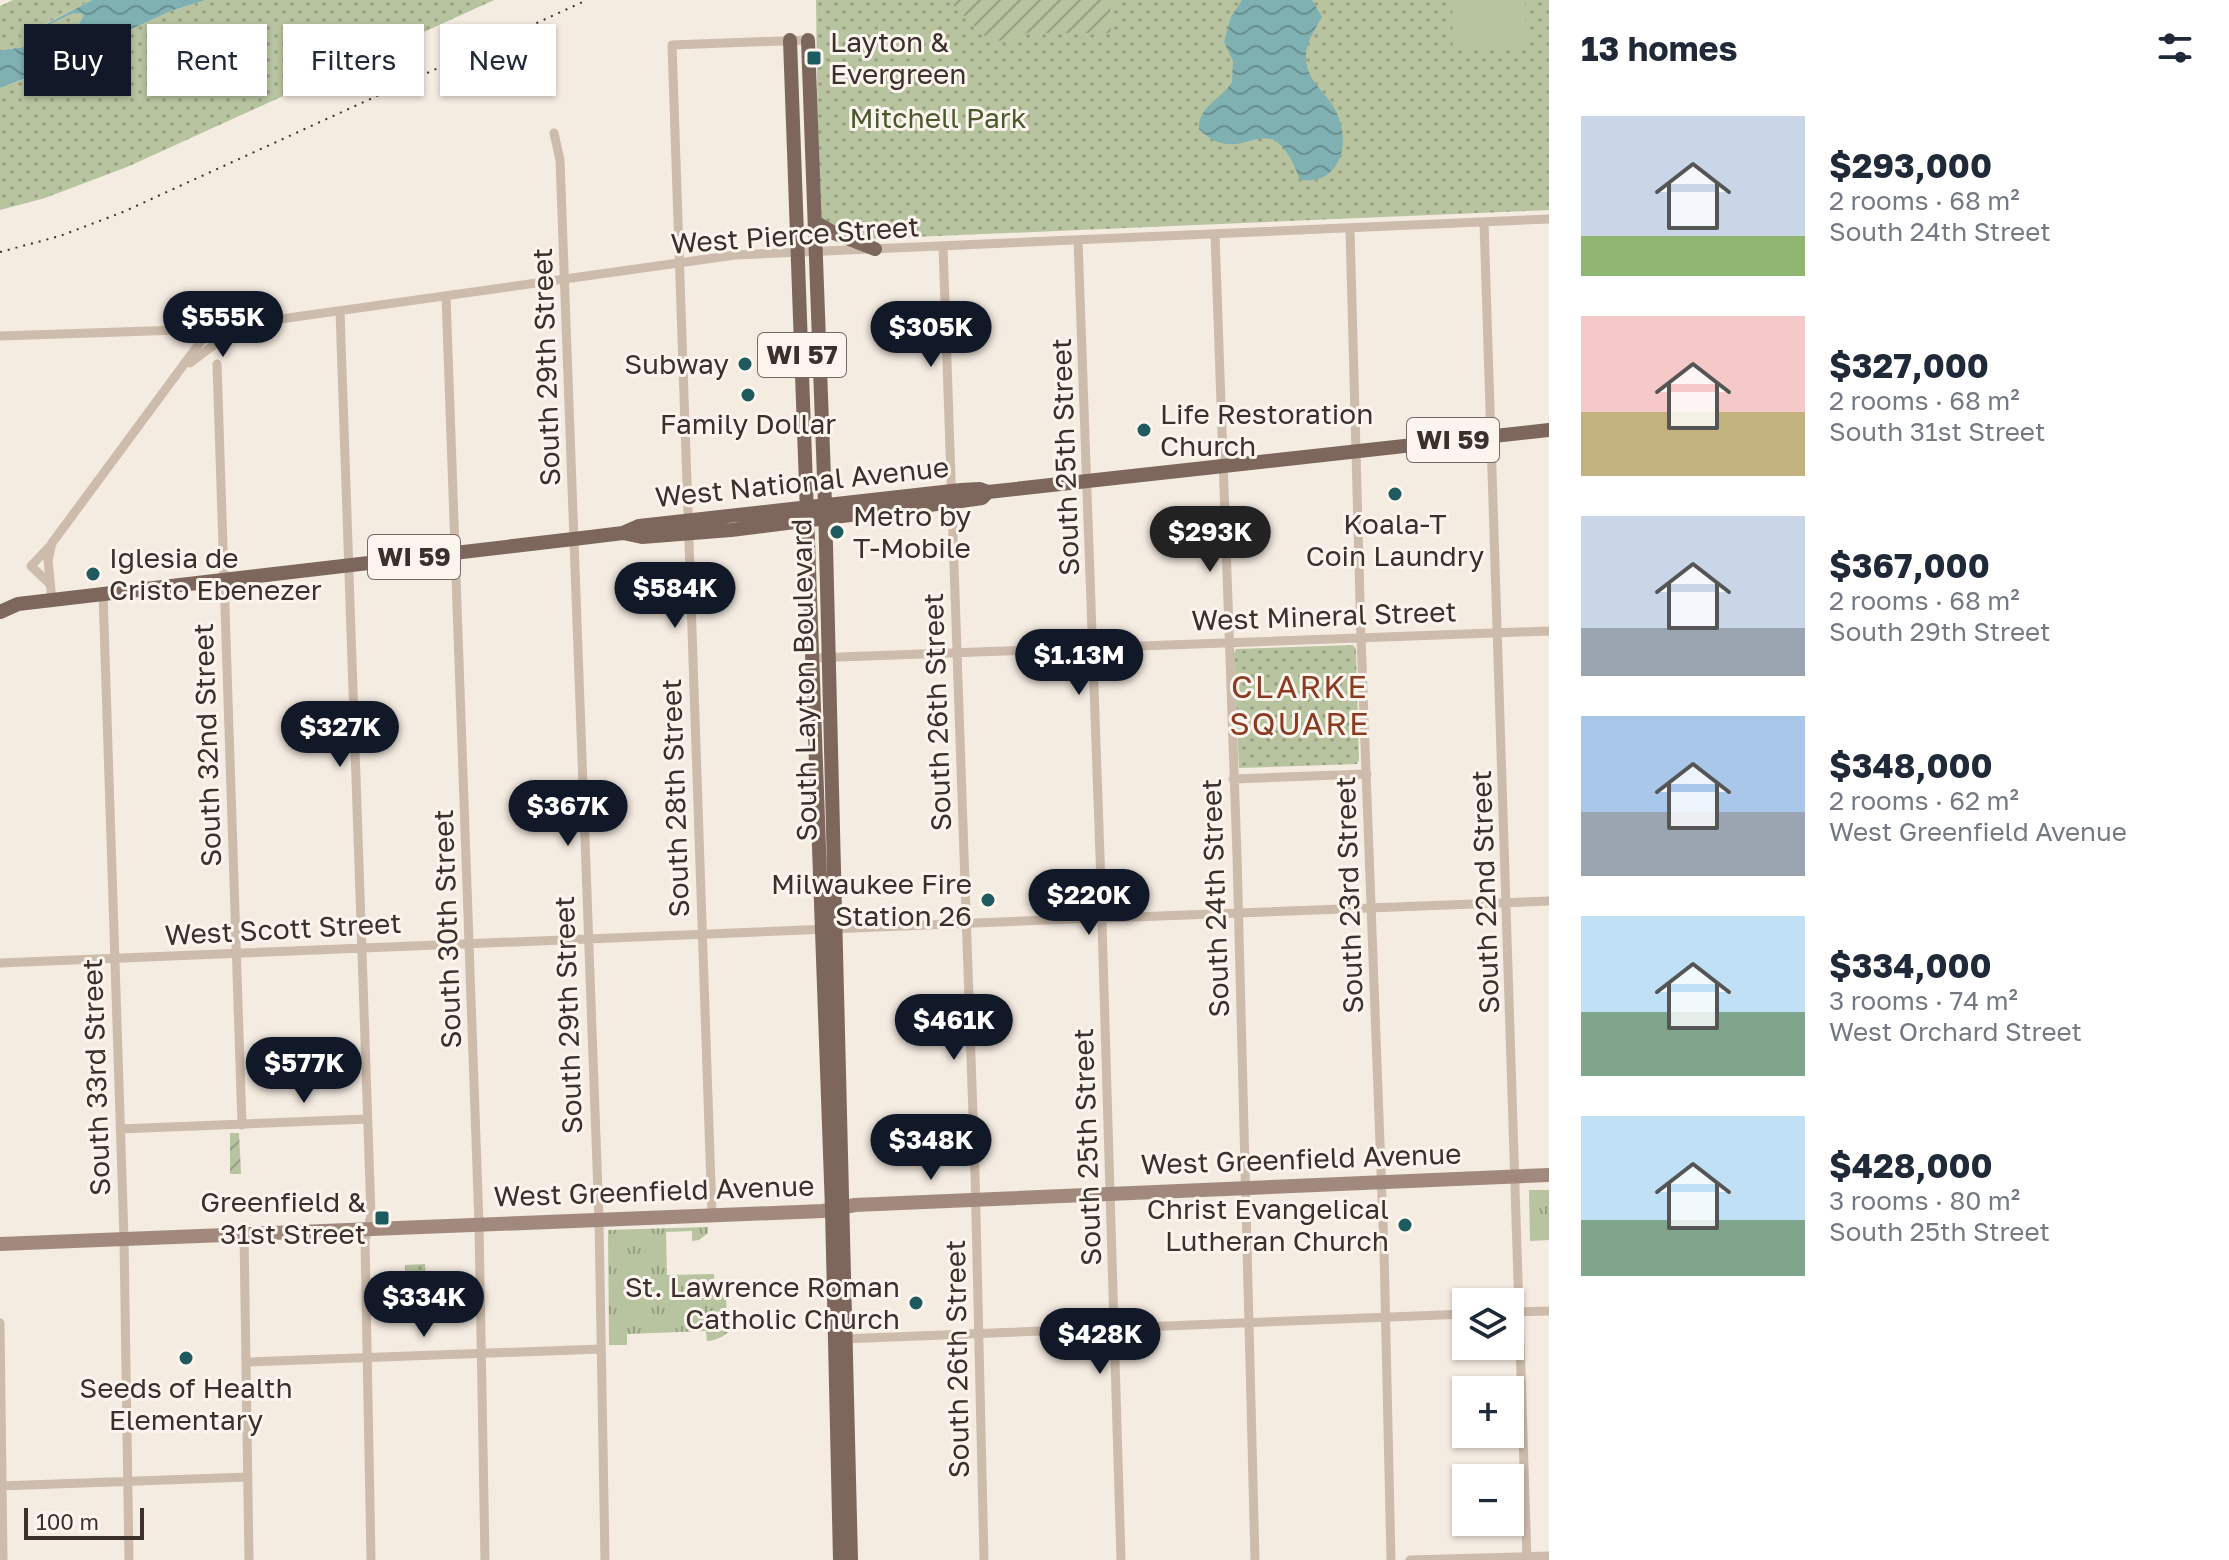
<!DOCTYPE html>
<meta charset="utf-8">
<style>
:root{--surface:#fff;--page:#f6f6f7;--text:#1f2937;--muted:#747a83;--accent:#111827}
body{margin:0;font-family:"Golos Text",sans-serif;background:var(--page);color:var(--text);height:100vh;display:flex;flex-direction:column;font-size:30px;white-space:nowrap}
*{box-sizing:border-box;margin:0}
p{font-size:26px;color:var(--muted)}
.icon{flex:none;width:44px;height:44px;fill:none;stroke:currentColor;stroke-width:2;stroke-linecap:round;stroke-linejoin:round}
.map{position:relative;flex:1;overflow:hidden}
.details{display:flex;flex-direction:column;background:var(--surface);width:680px}
.details>*{flex:none}
.hud{position:absolute;left:24px;top:24px;width:760px;height:72px;display:flex;gap:16px}
.fabs{position:absolute;left:1452px;top:1288px;display:grid;gap:16px}
.fabs a{display:grid;place-items:center;width:72px;height:72px;border-radius:0px;background:var(--surface);box-shadow:0 2px 6px #0004;font-size:40px}
.scale{position:absolute;left:24px;bottom:20px;width:120px;box-sizing:border-box;padding-left:8px;border:4px solid #3b302b;border-top:0;font-size:22px;line-height:28px;white-space:nowrap;color:#3b302b;-webkit-text-stroke:6px #fbf5ee;paint-order:stroke}
.price{position:absolute;translate:-50% -68px;padding:0 18px;border-radius:28px;background:var(--accent);color:#fff;font-size:26px;line-height:52px;filter:drop-shadow(0 2px 4px #0008)}
.price::after{content:'';position:absolute;left:50%;top:48px;width:24px;height:18px;margin-left:-12px;background:inherit;clip-path:polygon(0 0,100% 0,50% 100%)}
.price.selected{background:#222;color:#fff}
ul{padding:0;list-style:none}
li{display:flex;align-items:center;gap:24px;height:200px;padding:0 32px}
li span{display:grid;place-items:center;flex:none;width:224px;height:160px;border-radius:0px;color:#555}
li>.icon{margin-inline-start:auto}
span .icon{width:96px;height:96px;fill:#fffc;stroke-width:1}
li b{font-size:34px}
h2{display:flex;justify-content:space-between;align-items:center;height:96px;padding:0 32px;font-size:34px}
.chip{padding:0 28px;border-radius:0px;background:var(--surface);box-shadow:0 2px 6px #0004;font-size:28px;line-height:72px}
.chip.selected{background:var(--accent);color:#fff}
main{display:flex;flex:1;min-height:0}
.map>svg:first-child{display:block}
</style>
<main>
<div class="map">
<svg width="1549" height="1560" viewBox="0 0 1549 1560">
<defs>
<pattern id="grass-tufts" width="24" height="20" patternUnits="userSpaceOnUse" patternTransform="scale(2)"><rect width="24" height="20" fill="#b8c4a0"/><path d="M3 7l-1-3M5 7V3M7 7l1-3M15 17l-1-3M17 17v-4M19 17l1-3" fill="none" stroke="#97a083"/></pattern>
<pattern id="park-dots" width="8" height="8" patternUnits="userSpaceOnUse" patternTransform="scale(2)"><rect width="8" height="8" fill="#b8c4a0"/><path d="M2 2h.1M6 6h.1" fill="none" stroke="#97a083" stroke-width="1.8" stroke-linecap="round"/></pattern>
<pattern id="garden-furrows" width="10" height="10" patternUnits="userSpaceOnUse" patternTransform="scale(2)"><rect width="10" height="10" fill="#b8c4a0"/><path d="M-1 1l2-2M0 10L10 0M9 11l2-2" fill="none" stroke="#97a083"/></pattern>
<pattern id="water-waves" width="16" height="10" patternUnits="userSpaceOnUse" patternTransform="scale(2)"><rect width="16" height="10" fill="#7fb0b2"/><path d="M0 5q4-4 8 0t8 0" fill="none" stroke="#699091"/></pattern>
</defs>
<rect width="100%" height="100%" fill="#f4ebe1"/>
<!-- grass -->
<path fill="url(#grass-tufts)" d="M1529 1190H1549V1240L1530 1241Z
M708 1227V1233L699 1240 692 1241V1231L666 1232 667 1275 714 1274 715 1295H726L727 1322 734 1324C729 1335 718 1340 707 1341L706 1331 627 1334V1345H609L608 1230Z"/>
<!-- park -->
<path fill="url(#park-dots)" d="M13 0H92L17 38 74 13 84 14 85 17C64 41 30 47 0 50V6Z
M206 0H494L127 167 45 198 0 210V88L52 69 79 47 86 50 171 11Z
M816 0H1549V210L867 239 823 225 819 218Z
M1353 645 1356 649 1359 760 1357 764 1239 768 1234 654 1236 649Z
M425 1264 426 1276 451 1275V1285L406 1286 405 1265Z"/>
<!-- garden -->
<path fill="url(#garden-furrows)" d="M948 0H1110L1111 33H1026L1017 40 990 41Z
M230 1133H239L241 1174H230Z"/>
<!-- pitch -->
<path fill="#b8c4a0" d="M1452 0H1525L1526 47 1453 48Z"/>
<!-- water -->
<path fill="url(#water-waves)" d="M92 0H206L171 11 86 50 79 47 53 68 0 88V50C23 48 77 40 84 14L74 13 17 39Z
M1242 0H1312L1322 17C1316 27 1305 45 1306 57 1306 84 1330 93 1338 116 1351 148 1338 185 1300 180 1268 94 1245 175 1199 129 1198 106 1222 99 1232 82L1233 61 1224 42 1231 17Z"/>
<g fill="none" stroke-linecap="round" stroke-linejoin="round">
<!-- street -->
<path stroke="#cdbbac" stroke-width="9" d="M554 133 560 160 599 1220 605 1560
M1484 222 1527 1560
M1350 229 1361 638 1384 1250 1391 1560
M1215 234 1237 856 1255 1560
M1078 240 1102 912
M943 246 975 1173 984 1560
M446 296 479 1224 485 1560
M340 311 371 1215 365 1240 371 1560
M0 336 210 329 735 255 1549 219
M190 363 214 345 245 328
M217 364 242 1125
M50 584 31 566 50 546
M103 593 124 1239 129 1560
M52 600 48 560 52 543 210 329
M812 658 1549 631
M1233 779 1367 774
M1107 918 1549 901
M1102 924 1121 1560
M0 963 1096 918
M120 1129 367 1119
M712 1215 672 45 808 40
M244 1233 249 1560
M1510 1312 1549 1311
M0 1323 3 1560
M842 1339 1466 1314
M247 1362 601 1349
M0 1486 248 1477
M1410 1560 1549 1556"/>
<!-- secondary -->
<path stroke="#a18a7d" stroke-width="14" d="M0 1244 823 1211 855 1205 1549 1175"/>
<!-- primary -->
<path stroke="#7d675c" stroke-width="14" d="M790 40 832 1209 840 1560
M808 40 825 505 851 1560
M815 222 834 233 875 249
M623 533 642 537 731 530 961 501 982 498 988 492
M0 612 18 604 582 538 623 533 639 526 961 490 980 489 988 492 1549 430"/>
<!-- rail -->
<path stroke="#3b302b" stroke-width="2" stroke-dasharray="2 6" stroke-linecap="butt" d="M0 252 60 236 123 212 587 0"/>
</g>
<!-- markers -->
<g fill="#1f5a5e" stroke="#fbf5ee" stroke-width="3">
<rect x="806" y="50" width="16" height="16" rx="4"/>
<circle cx="745" cy="364" r="8"/>
<circle cx="748" cy="395" r="8"/>
<circle cx="1144" cy="430" r="8"/>
<circle cx="1395" cy="494" r="8"/>
<circle cx="837" cy="532" r="8"/>
<circle cx="93" cy="574" r="8"/>
<circle cx="988" cy="900" r="8"/>
<rect x="374" y="1210" width="16" height="16" rx="4"/>
<circle cx="1405" cy="1225" r="8"/>
<circle cx="916" cy="1303" r="8"/>
<circle cx="186" cy="1358" r="8"/>
</g>
<g text-anchor="middle" stroke-width="6" stroke-linejoin="round" paint-order="stroke">
<!-- shield labels -->
<g fill="#fbf5ee" stroke="#756b66" stroke-width="2">
<rect x="758" y="333" width="88" height="44" rx="6"/>
<rect x="1407" y="418" width="92" height="44" rx="6"/>
<rect x="368" y="535" width="92" height="44" rx="6"/>
</g>
<g font-size="26" font-weight="bold" fill="#3b302b">
<text x="802" y="364">WI 57</text>
<text x="1453" y="449">WI 59</text>
<text x="414" y="566">WI 59</text>
</g>
<!-- poi labels -->
<g font-size="28" fill="#3b302b" stroke="#fbf5ee" text-anchor="end">
<text x="830" y="52" text-anchor="start">Layton &amp;<tspan x="830" dy="32">Evergreen</tspan></text>
<text x="729" y="374">Subway</text>
<text x="1160" y="424" text-anchor="start">Life Restoration<tspan x="1160" dy="32">Church</tspan></text>
<text x="748" y="434" text-anchor="middle">Family Dollar</text>
<text x="853" y="526" text-anchor="start">Metro by<tspan x="853" dy="32">T-Mobile</tspan></text>
<text x="1395" y="534" text-anchor="middle">Koala-T<tspan x="1395" dy="32">Coin Laundry</tspan></text>
<text x="109" y="568" text-anchor="start">Iglesia de<tspan x="109" dy="32">Cristo Ebenezer</tspan></text>
<text x="972" y="894">Milwaukee Fire<tspan x="972" dy="32">Station 26</tspan></text>
<text x="366" y="1212">Greenfield &amp;<tspan x="366" dy="32">31st Street</tspan></text>
<text x="1389" y="1219">Christ Evangelical<tspan x="1389" dy="32">Lutheran Church</tspan></text>
<text x="900" y="1297">St. Lawrence Roman<tspan x="900" dy="32">Catholic Church</tspan></text>
<text x="186" y="1398" text-anchor="middle">Seeds of Health<tspan x="186" dy="32">Elementary</tspan></text>
</g>
<!-- park labels -->
<g font-size="28" fill="#4a5a2e" stroke="#fbf5ee">
<text x="938" y="128">Mitchell Park</text>
</g>
<!-- street labels -->
<g font-size="28" fill="#3b302b" stroke="#fbf5ee">
<text transform="translate(795 235) rotate(-4)" y="10">West Pierce Street</text>
<text transform="translate(546 367) rotate(-92)" y="10">South 29th Street</text>
<text transform="translate(1065 457) rotate(-92)" y="10">South 25th Street</text>
<text transform="translate(802 482) rotate(-6)" y="10">West National Avenue</text>
<text transform="translate(1324 616) rotate(-2)" y="10">West Mineral Street</text>
<text transform="translate(804 680) rotate(-91)" y="10">South Layton Boulevard</text>
<text transform="translate(937 712) rotate(-92)" y="10">South 26th Street</text>
<text transform="translate(207 745) rotate(-92)" y="10">South 32nd Street</text>
<text transform="translate(675 798) rotate(-92)" y="10">South 28th Street</text>
<text transform="translate(1485 892) rotate(-92)" y="10">South 22nd Street</text>
<text transform="translate(1349 895) rotate(-92)" y="10">South 23rd Street</text>
<text transform="translate(1215 898) rotate(-92)" y="10">South 24th Street</text>
<text transform="translate(283 929) rotate(-3)" y="10">West Scott Street</text>
<text transform="translate(447 929) rotate(-92)" y="10">South 30th Street</text>
<text transform="translate(568 1015) rotate(-92)" y="10">South 29th Street</text>
<text transform="translate(96 1077) rotate(-92)" y="10">South 33rd Street</text>
<text transform="translate(1087 1147) rotate(-92)" y="10">South 25th Street</text>
<text transform="translate(1301 1159) rotate(-2)" y="10">West Greenfield Avenue</text>
<text transform="translate(654 1191) rotate(-2)" y="10">West Greenfield Avenue</text>
<text transform="translate(957 1359) rotate(-91)" y="10">South 26th Street</text>
</g>
<!-- quarter labels -->
<g font-size="32" letter-spacing="2" fill="#8c3b22" stroke="#fbf5ee">
<text x="1300" y="698">CLARKE<tspan x="1300" dy="37">SQUARE</tspan></text>
</g>
</g>
</svg>
<div class="fabs">
<a><svg class="icon" aria-label="layers" viewBox="0 0 24 24"><path d="M12 4l9 5-9 5-9-5zM3 14l9 5 9-5"/></svg></a>
<a>+</a>
<a>−</a>
</div>
<div class="scale">100 m</div>
<b class="price" style="left:223px;top:359px">$555K</b>
<b class="price" style="left:931px;top:369px">$305K</b>
<b class="price selected" style="left:1210px;top:574px">$293K</b>
<b class="price" style="left:675px;top:630px">$584K</b>
<b class="price" style="left:1079px;top:697px">$1.13M</b>
<b class="price" style="left:340px;top:769px">$327K</b>
<b class="price" style="left:568px;top:848px">$367K</b>
<b class="price" style="left:1089px;top:937px">$220K</b>
<b class="price" style="left:954px;top:1062px">$461K</b>
<b class="price" style="left:304px;top:1105px">$577K</b>
<b class="price" style="left:931px;top:1182px">$348K</b>
<b class="price" style="left:424px;top:1339px">$334K</b>
<b class="price" style="left:1100px;top:1376px">$428K</b>
<div class="hud">
<a class="chip selected">Buy</a>
<a class="chip">Rent</a>
<a class="chip">Filters</a>
<a class="chip">New</a>
</div>
</div>
<section class="details">
<h2>13 homes<svg class="icon" aria-label="filters" viewBox="0 0 24 24"><path d="M4 7h16M4 17h16"/><circle cx="9" cy="7" r="2"/><circle cx="15" cy="17" r="2"/></svg></h2>
<ul>
<li><span style="background:linear-gradient(#c9d6e8 75%,#8fb573 0)"><svg class="icon" aria-label="home" viewBox="0 0 24 24"><path d="M3 11l9-7 9 7M6 9v11h12V9"/></svg></span><div><b>$293,000</b><p>2 rooms · 68 m²</p><p>South 24th Street</p></div></li>
<li><span style="background:linear-gradient(#f6c9c9 60%,#c2b280 0)"><svg class="icon" aria-label="home" viewBox="0 0 24 24"><path d="M3 11l9-7 9 7M6 9v11h12V9"/></svg></span><div><b>$327,000</b><p>2 rooms · 68 m²</p><p>South 31st Street</p></div></li>
<li><span style="background:linear-gradient(#c9d6e8 70%,#9aa5b1 0)"><svg class="icon" aria-label="home" viewBox="0 0 24 24"><path d="M3 11l9-7 9 7M6 9v11h12V9"/></svg></span><div><b>$367,000</b><p>2 rooms · 68 m²</p><p>South 29th Street</p></div></li>
<li><span style="background:linear-gradient(#a9c7e8 60%,#9aa5b1 0)"><svg class="icon" aria-label="home" viewBox="0 0 24 24"><path d="M3 11l9-7 9 7M6 9v11h12V9"/></svg></span><div><b>$348,000</b><p>2 rooms · 62 m²</p><p>West Greenfield Avenue</p></div></li>
<li><span style="background:linear-gradient(#bfe0f5 60%,#7fa58c 0)"><svg class="icon" aria-label="home" viewBox="0 0 24 24"><path d="M3 11l9-7 9 7M6 9v11h12V9"/></svg></span><div><b>$334,000</b><p>3 rooms · 74 m²</p><p>West Orchard Street</p></div></li>
<li><span style="background:linear-gradient(#bfe0f5 65%,#7fa58c 0)"><svg class="icon" aria-label="home" viewBox="0 0 24 24"><path d="M3 11l9-7 9 7M6 9v11h12V9"/></svg></span><div><b>$428,000</b><p>3 rooms · 80 m²</p><p>South 25th Street</p></div></li>
</ul>
</section>
</main>
